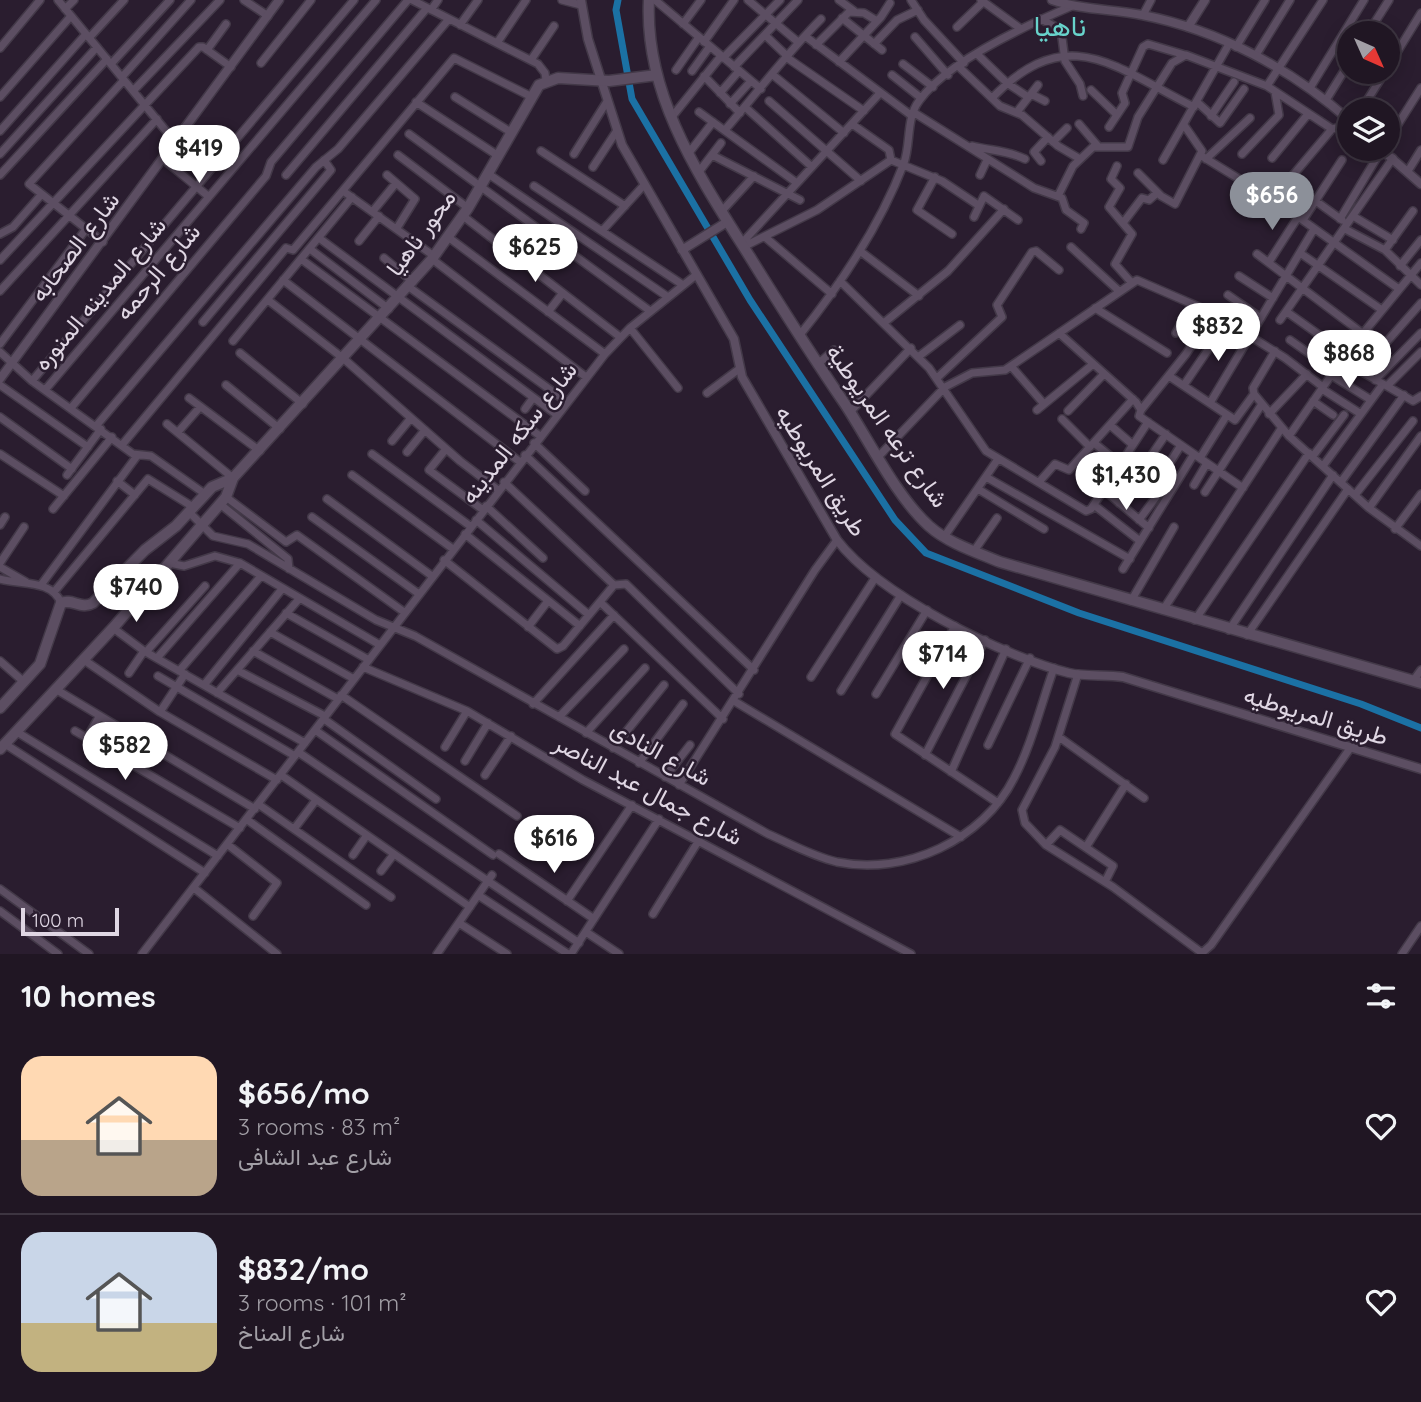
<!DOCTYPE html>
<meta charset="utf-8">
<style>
:root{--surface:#201623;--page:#2d2330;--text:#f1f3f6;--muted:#a29fa6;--line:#3d3541;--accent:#8c9099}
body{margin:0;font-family:Quicksand,Vazirmatn,sans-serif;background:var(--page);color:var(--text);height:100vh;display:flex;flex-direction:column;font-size:26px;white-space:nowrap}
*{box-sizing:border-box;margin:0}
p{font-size:23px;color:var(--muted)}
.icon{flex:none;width:38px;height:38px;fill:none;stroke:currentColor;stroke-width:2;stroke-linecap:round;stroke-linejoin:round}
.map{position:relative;height:954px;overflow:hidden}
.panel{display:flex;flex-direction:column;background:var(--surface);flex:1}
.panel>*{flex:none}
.needle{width:46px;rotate:135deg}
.tools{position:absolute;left:1337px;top:21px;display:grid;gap:14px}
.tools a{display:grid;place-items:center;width:63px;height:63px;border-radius:50%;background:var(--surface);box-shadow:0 4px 18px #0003,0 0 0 2px var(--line);font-size:35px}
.scale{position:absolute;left:21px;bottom:18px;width:98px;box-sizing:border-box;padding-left:7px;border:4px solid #e0d7e4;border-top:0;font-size:19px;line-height:24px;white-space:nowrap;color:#e0d7e4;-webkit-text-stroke:5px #2a1d2f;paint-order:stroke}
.price{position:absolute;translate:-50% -60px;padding:0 16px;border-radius:24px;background:#fff;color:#222;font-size:23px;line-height:46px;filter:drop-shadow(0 2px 4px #0008)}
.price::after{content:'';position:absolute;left:50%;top:42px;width:21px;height:16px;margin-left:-10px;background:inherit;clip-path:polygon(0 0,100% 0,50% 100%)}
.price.active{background:var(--accent);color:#fff}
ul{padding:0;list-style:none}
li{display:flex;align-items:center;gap:21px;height:175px;padding:0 21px}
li+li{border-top:2px solid var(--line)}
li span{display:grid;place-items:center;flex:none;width:196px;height:140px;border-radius:21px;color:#555}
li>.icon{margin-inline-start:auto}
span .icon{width:84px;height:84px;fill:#fffc;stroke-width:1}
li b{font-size:30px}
h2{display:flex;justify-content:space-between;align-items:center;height:84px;padding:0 21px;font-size:30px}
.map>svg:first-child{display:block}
</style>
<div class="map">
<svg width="1421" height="954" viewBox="0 0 1421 954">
<rect width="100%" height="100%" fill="#2a1d2f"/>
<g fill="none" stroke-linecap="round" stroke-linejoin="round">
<!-- canal -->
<path stroke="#1b71a4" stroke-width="7" d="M618 0 616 10 632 99 750 300 895 520 926 553 1079 613 1361 704 1421 728"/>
<defs>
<path id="minor" d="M58 0 176 143
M244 0 268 16
M412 0 538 64 545 73 546 80
M562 0 581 5
M655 0 761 89
M748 0 798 42
M839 0 854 11
M911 0 924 20 964 63
M981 0 1021 29
M65 9 74 0
M431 10 438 0
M1143 15 1151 0
M842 18 882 50
M1041 19 1061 30 1065 61 1080 84 1083 96
M683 24 701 0
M460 25 478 0
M957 27 983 2
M1368 33 1389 0
M765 35 786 55
M805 36 912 116
M915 37 948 75
M89 38 124 0
M704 42 734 0
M497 43 526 0
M874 44 897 20 918 10
M816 45 849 12 864 13 877 21
M1236 47 1265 0
M0 48 40 0
M207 50 226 24
M977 54 1007 83 1028 97
M1256 55 1290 0
M786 57 864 111
M723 58 780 0
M531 60 554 26
M839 62 881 17 890 3
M261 63 311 0
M111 64 170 0
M903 64 933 87
M734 67 798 0
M959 67 1000 106 1022 115 1058 146 1080 159
M1388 67 1421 13
M676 70 699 37
M692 71 710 46
M773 75 844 133
M892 75 921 98
M704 76 740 113
M122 77 191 0
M1267 86 1323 0
M1310 88 1364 0
M1091 90 1117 115
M133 91 220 0
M720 93 739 71
M1031 94 1045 101
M0 97 71 16
M455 97 509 131
M992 98C1068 20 1114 67 1194 107
M1326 100 1349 63
M769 101 861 181
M416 102 497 155
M1197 102 1220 123 1244 89
M730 104 751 81
M745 107 812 167
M1361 110 1385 72
M699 112 797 183
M913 112 1034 188 1062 198 1066 210 1084 223 1081 229
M1017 112 1038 85
M1211 116 1234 82
M671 118 721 56
M852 124 889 150 891 160
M1079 124 1097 145
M1109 127 1125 103 1122 93 1143 47 1148 44 1185 55
M725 130C757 93 786 54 821 19
M0 131 86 34
M409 134 650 311
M1388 140 1421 88
M1053 142 1067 128
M972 146C992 151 1006 150 1025 159
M541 151 625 206
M0 154 97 47
M574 154 606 103
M688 154 713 122
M1242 154 1279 115 1275 92
M398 155 468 208
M712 155 800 200
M1200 155 1280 204 1399 289
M1272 158 1308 114
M1206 159 1250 118
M164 160 208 196
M1163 160 1229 44
M1041 161 1034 152 1048 137
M1117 166 1111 179 1120 188 1109 207 1132 234 1115 264 1131 282
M593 167 616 132
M1408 171 1421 150
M487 173 668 297
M698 173 721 143
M1138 173 1161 196 1175 204 1202 151 1184 125
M0 175 107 59
M286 175 427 8
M387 175 415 199 397 228
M980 175 987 160
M935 177 917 210 952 234
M1284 178 1342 220
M1288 181 1332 129
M534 186 683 285
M343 191 434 256
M1058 196 1073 166 1093 147H1128L1138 117 1172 63 1186 55 1267 86 1332 129 1349 125
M373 211 396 183
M721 212 754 176
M463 216 620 337
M1353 216 1393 240
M974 217 984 196 1018 220
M1340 219 1382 149
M1303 220 1342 160
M1123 223 1142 198 1149 200 1157 193
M1345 229 1385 250 1421 285
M602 231 644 185
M0 234 13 227 41 195
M448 237 605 354
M765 237 832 294
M319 238 557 415
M359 241 379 216
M103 242 29 184 124 80
M741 244 880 93
M743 247 817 210 891 160 942 181 978 205
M1071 247 1119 291
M286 248 293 250 454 58 530 96
M310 249 389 309
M1385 250 1413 211
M860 251 919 296
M1300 253 1382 310
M1257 254 1362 333
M384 258 413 282
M301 259 540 436
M432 259 586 377
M0 260 199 47H203L231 67
M1269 262 1298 217
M1400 266 1421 240
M1239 276 1273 298
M283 280 520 462
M840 281 929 368 986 451 1086 511 1091 509 1148 422
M409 287 567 402
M0 291 157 119
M1228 295 1261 318
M268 300 344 359 460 461 498 490
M1095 308 1167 353
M548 312 562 294
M1287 312 1346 354
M1280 320 1393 158
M203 322 331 170 324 160
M885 322 948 271 1004 209
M630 328 678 388
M1059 333 1136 402 1141 410 1139 416 1243 488
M1176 333 1192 304
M799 336C841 284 880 226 904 163 911 143 906 118 919 101 947 61 1027 25 1072 6
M1290 340 1334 371
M233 341 352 197
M0 344 86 229
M0 352 32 381 133 454 151 456 205 494
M240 353 303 404
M918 357 960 325
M1341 360 1413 401 1421 396
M818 364 834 350
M1011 366 1044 404
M1361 371 1421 303
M1331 375 1371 400
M1169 376 1235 420 1254 394 1253 388 1275 351
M937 378 1002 317 997 305 1032 252 1036 251 1059 270
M1375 380 1421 333
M32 381 354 0
M0 385 88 447
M226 385 280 429
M1184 385 1227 322
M1387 386 1421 352
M1322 389 1361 414
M45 390 376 0
M707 393 739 369
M1254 394 1289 436 1369 508 1421 546
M189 398 260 451
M1313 401 1333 415
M1210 403 1314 229
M71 408 266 176 271 162 408 0
M525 409 533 398
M1037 410 1092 365
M1141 410 1186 354 1213 313
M1068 411 1103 375
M850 412 911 348
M1269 414 1307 374
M0 417 72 469
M1062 419 1090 447
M167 424 233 478
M1110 425 1133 445
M96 426 316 167 338 149 449 19
M178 432 200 407
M1289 436 1346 354 1421 263
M392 441 411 418
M534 443 585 491
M1094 443 1120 464
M122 445 286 248
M446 449 429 470 483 510
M407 452 425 430
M0 454 64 496
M372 454 470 526
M525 455 754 670
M879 456 945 387 972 373 1005 370 1137 280 1213 313 1285 358 1323 387
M1313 456 1344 415
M1200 458 1227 415
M1079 459 1108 483
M1323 466 1383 384
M67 475 101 429
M352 475 453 549
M1162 475 1181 445
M986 477 1130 559
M117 481 135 495
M504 482 614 585
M1039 482 1055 464 1069 470 1133 399
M1341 482 1404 395
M1194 485 1207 463
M978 489 1044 529
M1104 490 1149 528
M1205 492 1262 404
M1355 495 1413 421
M226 497 286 542 297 535 404 612
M327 499 432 576
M1119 503 1166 434
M220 504 288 559 289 569
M1094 505 1140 541
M486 506 543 558
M1369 508 1421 436
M53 509 112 437
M189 512 213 536 248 544 376 620 415 636 768 834C791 844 812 856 837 862 905 876 983 840 1014 778 1032 744 1041 704 1054 668
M312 517 419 594
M476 520 589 615
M1139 520 1168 481 1145 464
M0 525 5 517
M1395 529 1421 494
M465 534 580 626
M944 537 998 459
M974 551 997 518
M444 560 557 649 563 646 614 585
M0 563 24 527
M169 563 184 566 215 556 240 563 380 645
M0 567 26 582
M1123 569 1194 454
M0 579C20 585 52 579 61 603
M41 585 137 456
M614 585 626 584 739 694
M54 592 148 479 193 507
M1131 601 1174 527
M600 602 723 719
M1163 610 1281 429
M286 613 369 660
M1195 620 1309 453
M955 626 895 734 998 803
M528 627 548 601
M113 628 144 651 305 743
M1229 630 1333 475
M270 632 354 679
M1247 635 1348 489
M253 651 338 699
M146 652 205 586
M157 658 240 563
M84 660 160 712 277 780
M0 661 24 682
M363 667 467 711 583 780 911 954
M237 670 325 716
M179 671 261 576
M129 673 144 651
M1078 674 1055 747 1022 810 1025 823 1046 845 1113 887 1202 953 1211 945 1351 747
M158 676 295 756
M811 677 875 578
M1413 681 1421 670
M204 685 282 589
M57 690 255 809
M841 691 901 595
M217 693 299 599
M876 694 927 610
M341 695 517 816
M734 701 961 837
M533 704 614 615
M160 712 185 674
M559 717 624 649
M324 719 436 799
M315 730 493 855
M75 731 240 828
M17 732 218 856
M586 733 645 668
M1059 737 1144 798
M87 738 99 717
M5 744 205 873
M988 745 1030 658
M445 747 467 711
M613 748 664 685
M298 752 579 943
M925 755 985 640
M465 761 488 723
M639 763 683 704
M951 772 1006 649
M281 775 470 907
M485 775 511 736
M665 777 690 745
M679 785 815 570 837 540
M258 804 391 897
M246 819 366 905
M294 829 316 800
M227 844 277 883 253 916
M1046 845 1060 830 1113 866 1105 882
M1086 847 1126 784
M499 854 594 919
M353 855 367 835
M381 871 394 854
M194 888 277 954
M0 889 89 954
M478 895 568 954
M567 901 632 805
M0 911 58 954
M653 914 699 840
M459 923 507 954
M586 932 619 954
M142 954 605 354 630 328 696 275
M437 954 492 875
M571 954 659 819
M1402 954 1421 926"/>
<path id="tertiary" d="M581 0 588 39 622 145 734 339 742 377 837 540C879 595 1002 656 1069 673 1086 677 1106 674 1123 677L1421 769
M1052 0C1081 10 1112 9 1142 15 1219 30 1291 69 1349 120
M1188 27 1205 0
M1381 149 1421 184
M682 250 727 222
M0 379 279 0"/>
<path id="secondary" d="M649 0C644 96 701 179 750 257 781 307 812 356 845 404 870 442 896 496 929 526 948 543 976 552 1000 562L1421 683
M0 708 40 664 61 603C72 598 81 610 93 603L145 550 176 526 212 487 233 478 432 259 468 208 539 85 558 78 609 81 657 75
M0 749 113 628 226 497 233 478"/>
</defs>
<!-- minor casing -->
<use href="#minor" stroke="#433948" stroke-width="10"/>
<!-- tertiary casing -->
<use href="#tertiary" stroke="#433948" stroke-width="11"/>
<!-- secondary casing -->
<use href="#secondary" stroke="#433948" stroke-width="13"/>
<!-- minor -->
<use href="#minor" stroke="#5c4e62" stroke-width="7"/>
<!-- tertiary -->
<use href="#tertiary" stroke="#5c4e62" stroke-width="8"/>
<!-- secondary -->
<use href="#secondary" stroke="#5c4e62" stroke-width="10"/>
</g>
<g text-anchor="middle" stroke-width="5" stroke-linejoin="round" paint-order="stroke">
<!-- street labels -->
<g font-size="24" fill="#e0d7e4" stroke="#2a1d2f">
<text transform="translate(421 233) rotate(-54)" y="8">محور ناهيا</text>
<text transform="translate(75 247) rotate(-53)" y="8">شارع الصحابه</text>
<text transform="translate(158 272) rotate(-50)" y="8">شارع الرحمه</text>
<text transform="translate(100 294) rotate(-50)" y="8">شارع المدينه المنوره</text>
<text transform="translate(887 426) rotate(55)" y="8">شارع ترعه المريوطية</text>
<text transform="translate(519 433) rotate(-52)" y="8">شارع سكه المدينه</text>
<text transform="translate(821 471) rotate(58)" y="8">طريق المريوطيه</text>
<text transform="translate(1316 716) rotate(17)" y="8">طريق المريوطيه</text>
<text transform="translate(661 753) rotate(29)" y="8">شارع النادى</text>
<text transform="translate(648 790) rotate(28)" y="8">شارع جمال عبد الناصر</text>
</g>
<!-- quarter labels -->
<g font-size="28" fill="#68d3cb" stroke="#2a1d2f">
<text x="1060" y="36">ناهيا</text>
</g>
</g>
</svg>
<div class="tools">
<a><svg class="needle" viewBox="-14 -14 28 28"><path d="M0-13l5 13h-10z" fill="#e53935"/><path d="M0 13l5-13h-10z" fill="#a29fa6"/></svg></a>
<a><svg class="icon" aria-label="layers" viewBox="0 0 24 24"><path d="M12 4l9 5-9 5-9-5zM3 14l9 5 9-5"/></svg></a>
</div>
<div class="scale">100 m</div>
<b class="price" style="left:199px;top:185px">$419</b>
<b class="price active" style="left:1272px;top:232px">$656</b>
<b class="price" style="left:535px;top:284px">$625</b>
<b class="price" style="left:1218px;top:363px">$832</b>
<b class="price" style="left:1349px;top:390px">$868</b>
<b class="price" style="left:1126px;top:512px">$1,430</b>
<b class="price" style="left:136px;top:624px">$740</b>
<b class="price" style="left:943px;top:691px">$714</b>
<b class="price" style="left:125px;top:782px">$582</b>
<b class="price" style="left:554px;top:875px">$616</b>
</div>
<section class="panel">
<h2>10 homes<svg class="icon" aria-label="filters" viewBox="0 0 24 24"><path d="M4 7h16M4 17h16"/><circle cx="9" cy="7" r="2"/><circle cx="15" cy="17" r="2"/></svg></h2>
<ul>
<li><span style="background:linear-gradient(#ffd9b3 60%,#b9a48a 0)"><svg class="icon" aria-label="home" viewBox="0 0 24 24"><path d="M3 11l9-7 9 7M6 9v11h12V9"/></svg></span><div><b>$656/mo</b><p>3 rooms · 83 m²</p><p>شارع عبد الشافى</p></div><svg class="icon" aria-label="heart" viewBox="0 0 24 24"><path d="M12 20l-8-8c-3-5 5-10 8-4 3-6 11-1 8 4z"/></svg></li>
<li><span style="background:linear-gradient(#c9d6e8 65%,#c2b280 0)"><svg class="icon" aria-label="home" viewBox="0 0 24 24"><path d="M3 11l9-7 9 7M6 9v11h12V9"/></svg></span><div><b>$832/mo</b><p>3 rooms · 101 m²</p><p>شارع المناخ</p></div><svg class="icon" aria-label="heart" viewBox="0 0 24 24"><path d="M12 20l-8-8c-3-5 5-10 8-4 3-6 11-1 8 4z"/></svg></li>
</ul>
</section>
